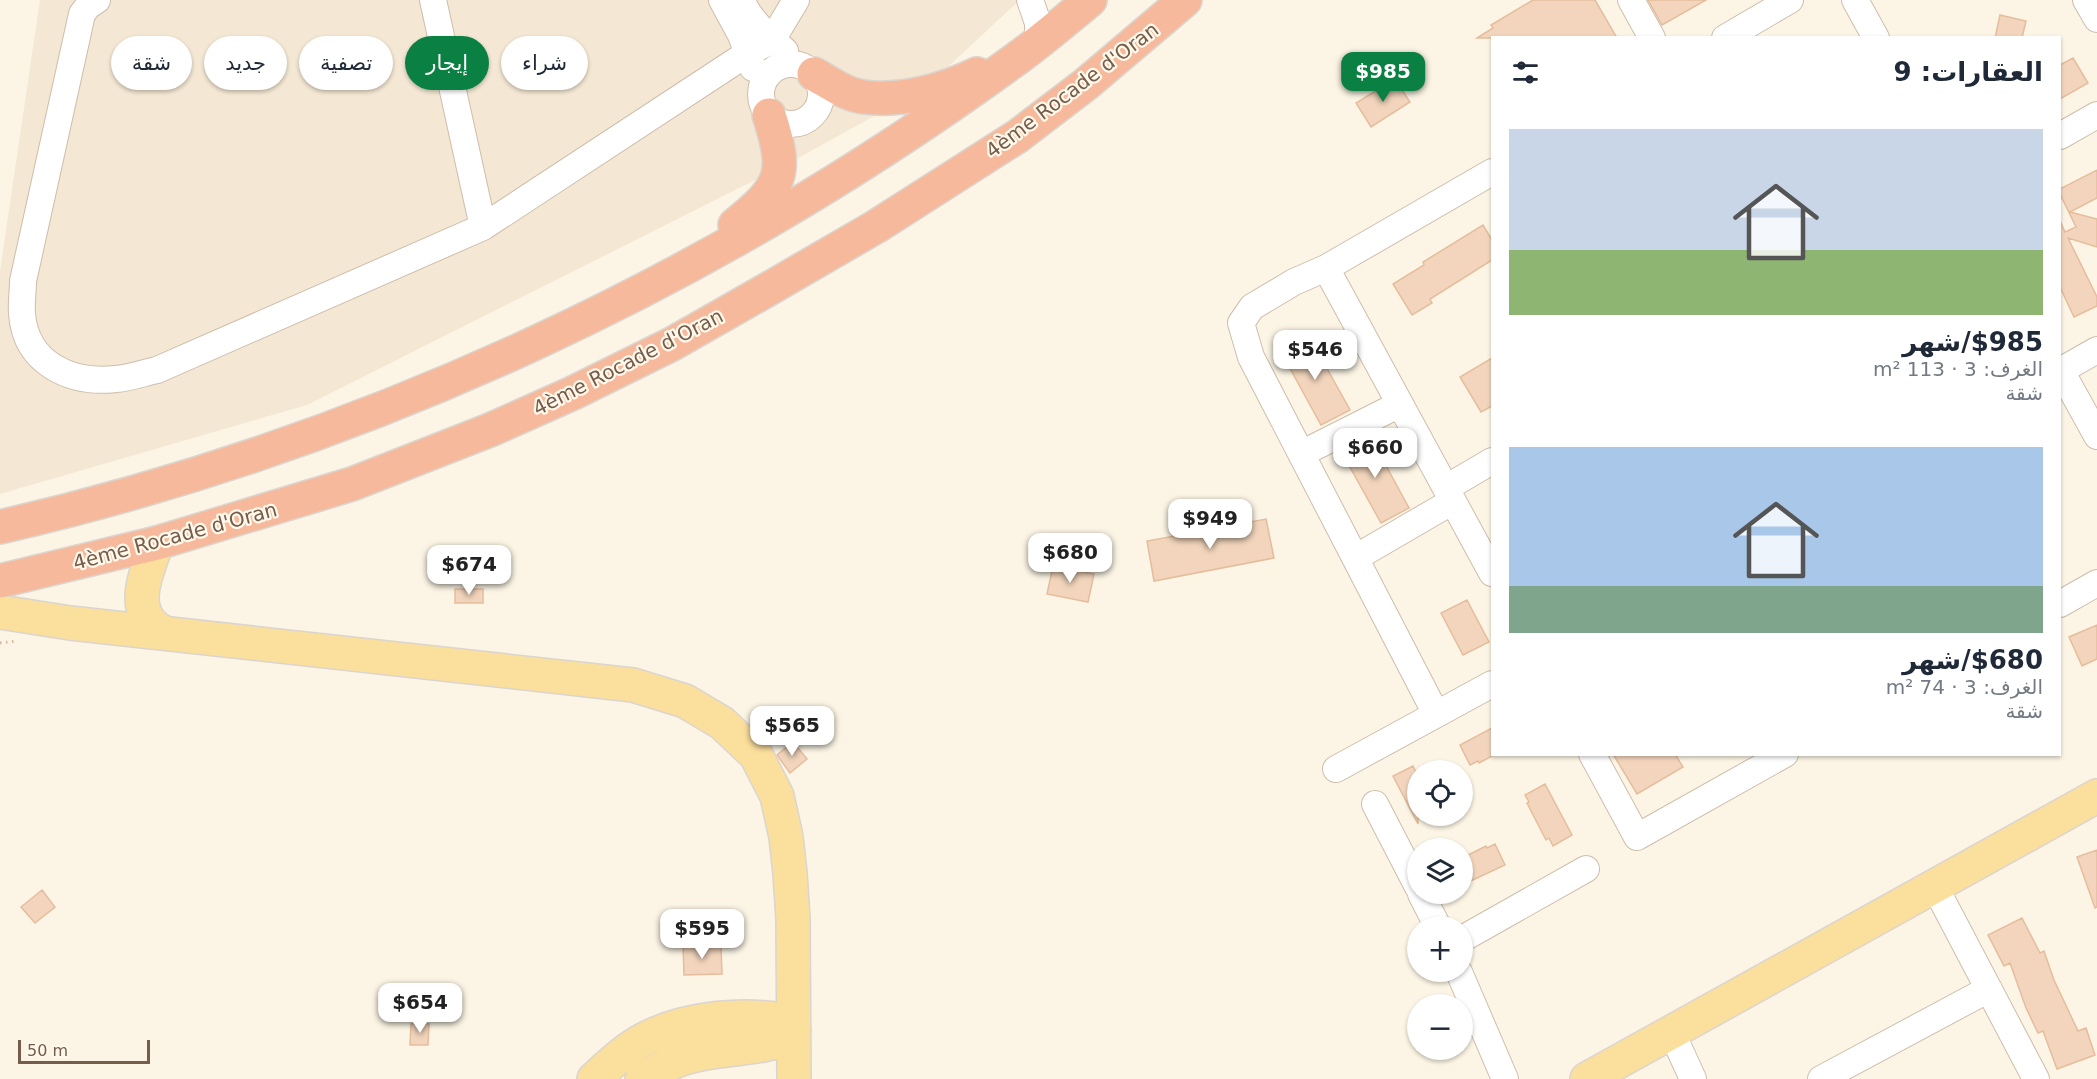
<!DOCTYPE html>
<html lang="ar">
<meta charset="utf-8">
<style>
:root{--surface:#fff;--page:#f6f6f7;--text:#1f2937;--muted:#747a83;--accent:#0b8043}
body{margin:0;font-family:"DejaVu Sans",Vazirmatn,sans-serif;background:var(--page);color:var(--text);direction:rtl;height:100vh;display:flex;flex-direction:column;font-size:22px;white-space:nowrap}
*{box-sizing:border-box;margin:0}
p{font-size:20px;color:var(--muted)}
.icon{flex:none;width:33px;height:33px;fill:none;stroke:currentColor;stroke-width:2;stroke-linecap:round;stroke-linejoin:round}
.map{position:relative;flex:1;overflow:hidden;direction:ltr}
.panel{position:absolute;left:1491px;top:36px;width:570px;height:720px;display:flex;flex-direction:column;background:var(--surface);border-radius:0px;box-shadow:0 2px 4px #0004;direction:rtl}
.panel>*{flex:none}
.banner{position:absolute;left:18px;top:36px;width:570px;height:54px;direction:rtl;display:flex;gap:12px}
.fabs{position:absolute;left:1407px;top:760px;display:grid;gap:12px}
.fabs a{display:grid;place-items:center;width:66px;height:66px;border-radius:50%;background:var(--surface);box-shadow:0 2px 4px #0004;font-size:30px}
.scale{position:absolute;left:18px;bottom:15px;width:132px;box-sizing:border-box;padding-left:6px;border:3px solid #765c4a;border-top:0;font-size:16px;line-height:21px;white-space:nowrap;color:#765c4a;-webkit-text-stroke:4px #fff9eb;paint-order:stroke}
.price{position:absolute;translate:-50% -51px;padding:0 14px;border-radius:12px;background:#fff;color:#222;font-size:20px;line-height:39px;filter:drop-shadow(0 2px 3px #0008)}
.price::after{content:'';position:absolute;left:50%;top:36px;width:18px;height:14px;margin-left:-9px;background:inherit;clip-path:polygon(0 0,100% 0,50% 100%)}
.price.active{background:var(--accent);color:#fff}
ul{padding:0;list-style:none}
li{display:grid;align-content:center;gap:12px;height:318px;padding:0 18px}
li span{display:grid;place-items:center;height:186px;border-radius:0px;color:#555}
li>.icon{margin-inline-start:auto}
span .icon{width:108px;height:108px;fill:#fffc;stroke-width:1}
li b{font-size:26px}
h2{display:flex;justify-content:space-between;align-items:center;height:72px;padding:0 18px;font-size:26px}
.chip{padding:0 21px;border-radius:27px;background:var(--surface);box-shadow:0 2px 4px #0004;font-size:21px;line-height:54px}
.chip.active{background:var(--accent);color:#fff}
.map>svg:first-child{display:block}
</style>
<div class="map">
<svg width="2097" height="1079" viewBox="0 0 2097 1079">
<rect width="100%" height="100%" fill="#fcf5e5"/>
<!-- residential -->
<path fill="#f4e7d3" d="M40 0H1020L926 87 793 161 307 405 0 494V271Z"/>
<!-- building -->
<path fill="#f2d5bc" stroke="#e5bd9c" stroke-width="1.5" d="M1533 0H1595L1617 38H1477L1493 28 1491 25Z
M1648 0H1706L1662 25Z
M2000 15 2026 21 2022 38H1995Z
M2073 58 2088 83 2060 99V65Z
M1395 79 1410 102 1371 127 1356 103Z
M2097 170V198L2070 212 2097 219V247L2068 238 2097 297V306L2074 317 2060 287V221L2065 232 2076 227 2060 194V189Z
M1483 225 1492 240V260L1430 299 1432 303 1412 315 1393 284 1424 265 1423 262Z
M1309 336 1350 410 1321 425 1281 352Z
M1492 358V406L1481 412 1460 377Z
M1370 436 1409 508 1381 523 1341 451Z
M1266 519 1274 558 1154 581 1147 541Z
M1053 566 1094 574 1088 602 1047 594Z
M455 589H483V603H455Z
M1467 600 1489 642 1463 655 1441 613Z
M2097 625V659L2082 666 2069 637Z
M1492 728V756L1479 763 1478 761 1470 765 1460 745Z
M793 742 807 759 790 773 777 755Z
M1613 754H1675L1683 767 1637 794Z
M1413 766 1418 776V824L1393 776Z
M1545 784 1572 835 1553 846 1549 838 1546 840 1527 803 1529 802 1525 795Z
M1495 844 1505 865 1462 885V858L1486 846 1487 848Z
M2097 850V907L2095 908 2077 857Z
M42 890 55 907 35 923 21 907Z
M2022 918 2040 953 2044 951 2054 980 2078 1031 2086 1028 2095 1055 2057 1069 2043 1031 2038 1033 2026 1008 2010 963 2004 966 1988 935Z
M721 945 722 974 684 975 683 946Z
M411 1024H429L428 1045H410Z"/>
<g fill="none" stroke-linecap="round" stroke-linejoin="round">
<defs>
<path id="minor" d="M97 0 88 6 82 14 23 281C23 292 21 303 22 314 26 364 71 384 116 379 130 378 143 373 157 370L483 227 748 53 772 40 796 0
M433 0 483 227
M722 0 741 35 753 68
M742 0C747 17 771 39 785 51
M1030 0 1038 23V41
M1631 0 1652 38
M1855 0 1876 38
M2086 0 2097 19
M1725 38 1790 0
M761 94a30 30 0 1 1 60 0a30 30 0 1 1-60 0Z
M2060 136 2097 115
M1492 172 1326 268 1492 573
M1326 268 1294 282 1252 307 1241 323 1251 357 1436 714
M2060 369 2097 436
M2060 371 2097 350
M1301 454 1400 404
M1446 488 1492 461
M1355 558 1453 501
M2060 604 2097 583
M1592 754 1637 837 1785 754
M1336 769 1492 684
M1375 804 1418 887
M1934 885 2036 1079
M1421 894 1438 927
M1462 939 1586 869
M1459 972 1505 1079
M1672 1033 1693 1079
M1821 1079 1989 989"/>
<path id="major" d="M157 543C146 574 126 614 165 633
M0 612 70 623 633 685 685 701 722 723 756 755 777 796 786 837 790 873 793 919 794 1079
M594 1079C609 1065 626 1049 645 1039 687 1017 747 1012 793 1022
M642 1079C656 1071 669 1063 684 1058 710 1050 737 1050 763 1045L772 1043 794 1030
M1587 1079 2097 796"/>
<path id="highway" d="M814 74C830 83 846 95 864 97 901 102 944 90 977 74
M735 225C783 186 788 174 769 115
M0 527C370 442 718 278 1023 54 1046 37 1068 18 1090 0
M0 581 157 543 352 484 490 430 573 393 672 344 765 291 877 226 1018 136 1086 84 1185 0"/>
</defs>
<!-- minor casing -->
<use href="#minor" stroke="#cebdab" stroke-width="28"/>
<!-- major casing -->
<use href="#major" stroke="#dbd5d0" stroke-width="36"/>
<!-- highway casing -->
<use href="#highway" stroke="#dbd5d0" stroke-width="36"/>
<!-- path -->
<path stroke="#d7b99f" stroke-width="3" stroke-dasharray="1.5 4.5" stroke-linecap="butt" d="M0 643 17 641"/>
<!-- minor -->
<use href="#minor" stroke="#fff" stroke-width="26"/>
<!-- major -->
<use href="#major" stroke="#fbdf9d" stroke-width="33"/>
<!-- highway -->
<use href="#highway" stroke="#f7b99b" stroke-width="33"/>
</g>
<g text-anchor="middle" stroke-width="4.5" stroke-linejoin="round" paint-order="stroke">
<!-- street labels -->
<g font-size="20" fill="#765c4a" stroke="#fff9eb">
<text transform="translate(1072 90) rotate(-37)" y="7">4ème Rocade d'Oran</text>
<text transform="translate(628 362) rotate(-27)" y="7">4ème Rocade d'Oran</text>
<text transform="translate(175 536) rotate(-15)" y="7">4ème Rocade d'Oran</text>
</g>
</g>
</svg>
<div class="fabs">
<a><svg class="icon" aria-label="locate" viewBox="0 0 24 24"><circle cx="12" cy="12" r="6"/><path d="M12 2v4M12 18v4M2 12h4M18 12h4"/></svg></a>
<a><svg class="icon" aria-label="layers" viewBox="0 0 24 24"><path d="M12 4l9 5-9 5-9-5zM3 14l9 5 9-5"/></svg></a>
<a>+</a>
<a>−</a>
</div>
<div class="scale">50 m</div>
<b class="price active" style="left:1383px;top:103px">$985</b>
<b class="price" style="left:1315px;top:381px">$546</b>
<b class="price" style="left:1375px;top:479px">$660</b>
<b class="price" style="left:1210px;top:550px">$949</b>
<b class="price" style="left:1070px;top:584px">$680</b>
<b class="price" style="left:469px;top:596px">$674</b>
<b class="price" style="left:792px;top:757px">$565</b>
<b class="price" style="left:702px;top:960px">$595</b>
<b class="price" style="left:420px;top:1034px">$654</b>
<div class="banner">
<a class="chip">شراء</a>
<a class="chip active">إيجار</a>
<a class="chip">تصفية</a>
<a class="chip">جديد</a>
<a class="chip">شقة</a>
</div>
<section class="panel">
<h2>العقارات: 9<svg class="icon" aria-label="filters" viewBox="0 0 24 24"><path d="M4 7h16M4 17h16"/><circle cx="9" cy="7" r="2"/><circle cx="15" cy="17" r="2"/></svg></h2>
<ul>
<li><span style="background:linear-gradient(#c9d6e8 65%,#8fb573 0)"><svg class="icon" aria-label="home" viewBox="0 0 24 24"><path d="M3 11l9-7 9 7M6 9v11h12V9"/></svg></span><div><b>$985/شهر</b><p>الغرف: 3 · 113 m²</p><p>شقة</p></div></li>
<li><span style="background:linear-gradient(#a9c7e8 75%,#7fa58c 0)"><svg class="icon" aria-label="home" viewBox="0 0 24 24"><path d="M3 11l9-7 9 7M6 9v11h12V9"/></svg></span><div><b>$680/شهر</b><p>الغرف: 3 · 74 m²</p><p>شقة</p></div></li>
</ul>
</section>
</div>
